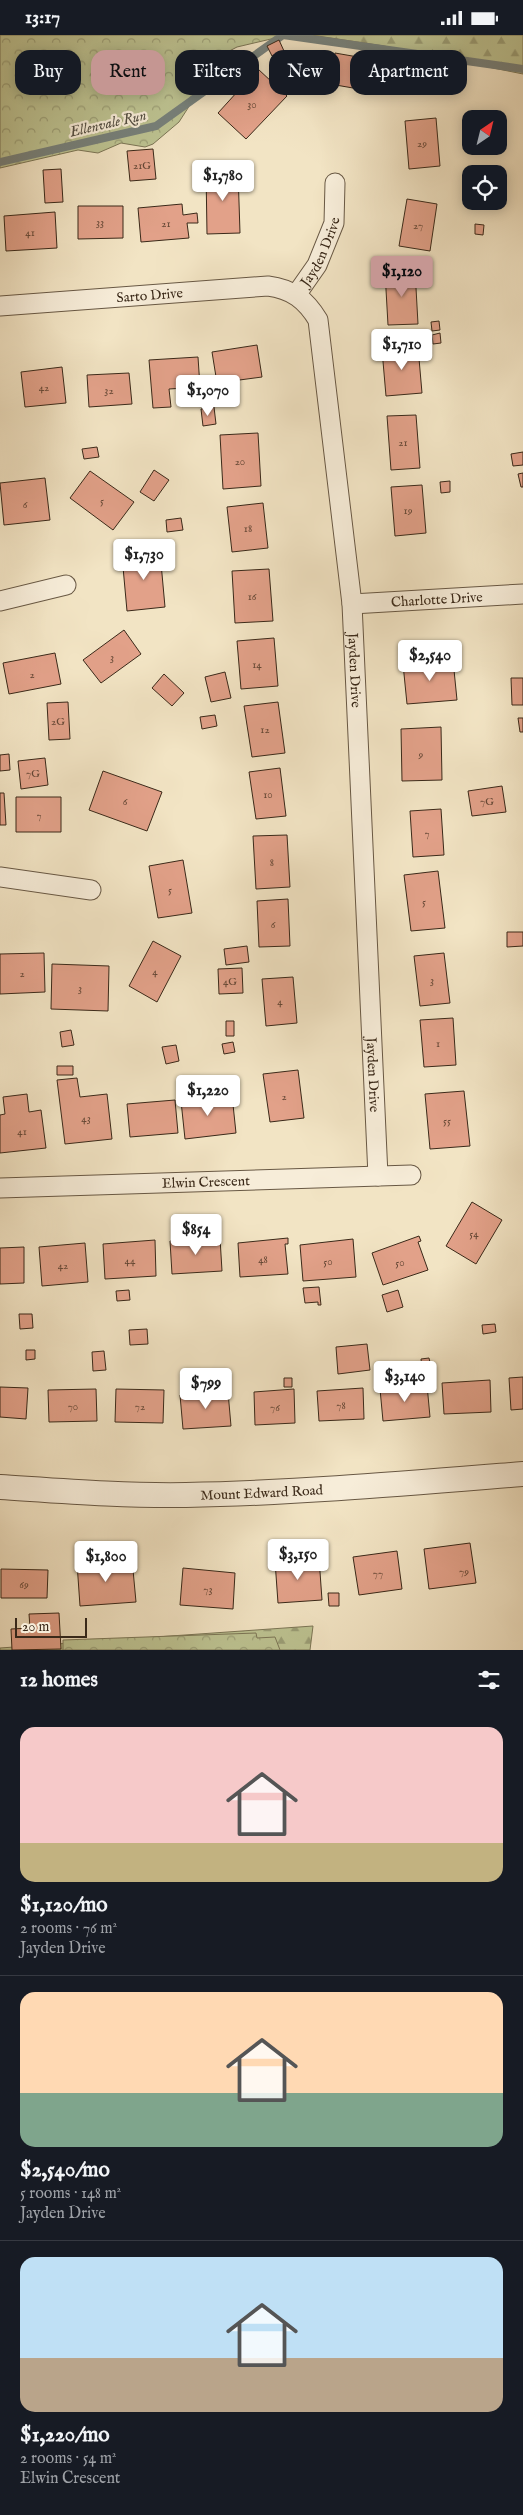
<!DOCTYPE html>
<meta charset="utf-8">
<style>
:root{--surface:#171b24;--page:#242831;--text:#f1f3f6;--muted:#9ea1a6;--line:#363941;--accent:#c59692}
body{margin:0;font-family:"IM FELL English",serif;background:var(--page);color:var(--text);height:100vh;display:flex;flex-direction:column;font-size:19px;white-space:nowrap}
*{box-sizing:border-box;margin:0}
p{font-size:16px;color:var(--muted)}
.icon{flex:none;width:28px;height:28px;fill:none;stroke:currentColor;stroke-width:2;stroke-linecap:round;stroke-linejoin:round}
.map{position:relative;height:1615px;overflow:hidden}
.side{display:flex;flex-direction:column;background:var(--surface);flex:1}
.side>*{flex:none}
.top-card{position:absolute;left:15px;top:15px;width:494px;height:45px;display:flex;gap:10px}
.needle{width:32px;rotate:35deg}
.tools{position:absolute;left:462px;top:75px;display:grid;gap:10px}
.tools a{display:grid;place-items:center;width:45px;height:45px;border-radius:10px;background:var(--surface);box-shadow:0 2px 12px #0003;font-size:25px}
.scale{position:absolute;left:15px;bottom:12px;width:72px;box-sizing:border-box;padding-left:5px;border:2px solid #3a2919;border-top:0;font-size:14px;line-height:18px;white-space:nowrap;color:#3a2919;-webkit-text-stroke:4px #f7edd9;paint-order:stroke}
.price{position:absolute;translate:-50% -42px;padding:0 11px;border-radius:5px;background:#fff;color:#222;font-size:16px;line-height:32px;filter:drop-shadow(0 1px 2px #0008)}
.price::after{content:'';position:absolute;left:50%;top:30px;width:15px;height:11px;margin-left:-8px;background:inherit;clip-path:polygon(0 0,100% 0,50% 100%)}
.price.active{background:var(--accent);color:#111}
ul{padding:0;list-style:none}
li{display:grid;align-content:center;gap:10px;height:265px;padding:0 20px}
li+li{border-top:1px solid var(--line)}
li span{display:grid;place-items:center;height:155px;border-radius:15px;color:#555}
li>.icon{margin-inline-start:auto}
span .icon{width:90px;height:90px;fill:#fffc;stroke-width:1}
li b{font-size:21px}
h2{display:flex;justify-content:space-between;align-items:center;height:60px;padding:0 20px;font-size:21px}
.tag{padding:0 18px;border-radius:15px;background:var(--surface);box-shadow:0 2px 12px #0003;font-size:18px;line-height:45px}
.tag.active{background:var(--accent);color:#111}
.status{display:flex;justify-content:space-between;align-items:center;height:35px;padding:0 25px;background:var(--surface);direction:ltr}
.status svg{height:14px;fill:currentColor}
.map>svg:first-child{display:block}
</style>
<div class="status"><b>13:17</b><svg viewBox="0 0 49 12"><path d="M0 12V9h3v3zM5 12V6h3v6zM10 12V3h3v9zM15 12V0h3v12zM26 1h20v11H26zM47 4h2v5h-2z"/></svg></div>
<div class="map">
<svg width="523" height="1615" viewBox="0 0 523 1615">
<defs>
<pattern id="forest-firs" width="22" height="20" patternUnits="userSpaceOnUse" patternTransform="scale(1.25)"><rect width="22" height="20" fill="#bdc392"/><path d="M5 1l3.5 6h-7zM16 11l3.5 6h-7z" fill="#9b9e76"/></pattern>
<pattern id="park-crowns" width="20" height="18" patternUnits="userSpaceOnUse" patternTransform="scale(1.25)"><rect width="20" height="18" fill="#bdc392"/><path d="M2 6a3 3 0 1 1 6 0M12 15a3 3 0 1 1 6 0" fill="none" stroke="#9b9e76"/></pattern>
</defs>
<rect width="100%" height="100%" fill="#f2e4c4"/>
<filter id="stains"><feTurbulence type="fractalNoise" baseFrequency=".004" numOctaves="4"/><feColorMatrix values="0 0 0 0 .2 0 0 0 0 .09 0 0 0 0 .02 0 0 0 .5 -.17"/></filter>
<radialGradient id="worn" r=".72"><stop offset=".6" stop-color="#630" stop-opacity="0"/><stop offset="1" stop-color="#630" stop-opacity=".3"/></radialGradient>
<!-- forest -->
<path fill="url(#forest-firs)" stroke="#7c7656" d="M311 0H523V39L384 11Z
M313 1591 310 1615H0V1613Z"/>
<!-- park -->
<path fill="url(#park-crowns)" stroke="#7c7656" d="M0 0H288L237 12 216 23 204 36 188 73 179 87 153 109 145 112 121 108 98 118 78 115 0 133Z
M256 1598 257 1603 275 1602 280 1615H63V1605Z"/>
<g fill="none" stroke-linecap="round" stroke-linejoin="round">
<!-- stream -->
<path stroke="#77817b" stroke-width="8" d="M0 127 156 91 283 0 523 34"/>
</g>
<!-- building -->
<path fill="#e2a189" stroke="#3a2919" d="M279 5 284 16 272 21 267 11Z
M335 18 381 26 380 31 395 34 393 47 378 45 376 57 330 49Z
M258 34 287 61 246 104 218 78Z
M436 83 440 131 409 134 405 86Z
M153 114 156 144 130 146 127 116Z
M61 134 63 167 45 168 43 135Z
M206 136H238L240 198 207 199Z
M407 164 437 169 430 216 399 211Z
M182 169 183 180 197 178 198 188H187L189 203 141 207 138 173Z
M78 171H123V203L78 204Z
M55 177 57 213 6 216 4 181Z
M475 189 484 190 483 200 475 199Z
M415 235 418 289 388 290 385 237Z
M439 286 440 295 432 296 431 287Z
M440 298 441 308 433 309 432 300Z
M257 310 262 342 217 348 212 317Z
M418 312 422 358 386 361 382 315Z
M198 322 200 352 169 354 171 372 153 373 149 325Z
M62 332 66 368 25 372 21 337Z
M129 338 132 369 89 372 87 340Z
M214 372 216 389 203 391 201 374Z
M416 380 420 433 391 435 387 381Z
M258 398 261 451 223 454 220 400Z
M97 412 99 422 84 424 82 414Z
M523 417V430L513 431 511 419Z
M154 435 169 445 154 466 140 457Z
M90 436 134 467 113 495 70 463Z
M523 438V452H521L518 439Z
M45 443 50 485 4 490 0 448Z
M450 446V457L441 458 440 447Z
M422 450 426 498 395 501 391 452Z
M263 468 268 513 232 517 227 472Z
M181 483 183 495 167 497 166 485Z
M160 517 165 572 127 576 122 521Z
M269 534 273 586 235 588 232 536Z
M124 595 141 619 101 648 83 625Z
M274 603 278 651 241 654 237 606Z
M55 618 61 649 9 659 3 628Z
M453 625 457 665 407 669 403 629Z
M225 637 231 663 211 667 205 642Z
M164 639 184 658 172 671 152 653Z
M511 643H523V670H512Z
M68 667 70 704 49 705 47 668Z
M278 667 285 718 252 722 244 671Z
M215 680 217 691 202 694 200 682Z
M518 683H523V697H520Z
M441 692 442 745 402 746 401 694Z
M9 719 10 735 0 736V720Z
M45 723 48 750 21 754 18 726Z
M280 733 286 781 256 784 249 737Z
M103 736 162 757 147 796 89 775Z
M502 751 506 777 472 781 468 756Z
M0 758H4L6 790H0Z
M16 762H61V797H16Z
M441 774 444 820 413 822 410 776Z
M287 800 290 852 256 854 253 801Z
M183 825 192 878 158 883 149 831Z
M438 836 445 893 411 896 404 840Z
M288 864 290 911 259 912 257 866Z
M507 897H523V911L507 912Z
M153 906 181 921 157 967 129 951Z
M247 911 249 927 226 930 224 914Z
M44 918 45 957 0 959V919Z
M444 918 450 968 420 971 414 921Z
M52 929 109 931 108 976 51 974Z
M242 933 243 958 219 959 218 934Z
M293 942 297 988 266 991 262 944Z
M453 983 456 1030 424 1032 420 985Z
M226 986H234V1001H226Z
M71 995 74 1010 62 1012 60 997Z
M233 1007 235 1017 224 1019 222 1009Z
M176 1010 179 1026 166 1029 162 1012Z
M57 1031H73V1040H57Z
M298 1035 304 1083 270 1087 263 1039Z
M77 1043 80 1062 107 1059 112 1104 65 1109 57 1045Z
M464 1056 470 1111 430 1114 425 1059Z
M27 1059 29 1077 41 1075 46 1113 0 1118V1080L5 1079 3 1062Z
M232 1060 236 1098 185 1104 181 1066Z
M175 1065 178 1098 130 1102 127 1069Z
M472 1167 502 1185 476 1229 446 1211Z
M419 1201 421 1206 418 1207 428 1235 383 1250 372 1218Z
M220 1203 222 1236 172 1239 170 1206Z
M288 1203V1209H285L288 1239 240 1242 238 1208Z
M353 1204 356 1242 303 1246 300 1210Z
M155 1205 156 1241 105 1244 103 1209Z
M85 1208 88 1247 42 1251 39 1212Z
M24 1212V1248L0 1249V1213Z
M319 1252 321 1270H318V1267L305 1268 303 1253Z
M129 1255 130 1265 117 1266 116 1256Z
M398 1255 403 1272 387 1277 382 1260Z
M19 1279H32L33 1293 20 1294Z
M495 1289 496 1297 483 1299 482 1290Z
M147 1294 148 1309 130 1310 129 1295Z
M367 1309 370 1335 338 1339 336 1312Z
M26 1315H35V1324L26 1325Z
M104 1316 106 1335 93 1336 92 1317Z
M429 1323 431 1332 422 1333 421 1324Z
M523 1342V1374L511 1375 509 1343Z
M284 1343H292V1352H284Z
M490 1345 491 1377 444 1379 442 1348Z
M427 1350 430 1382 383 1386 380 1354Z
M0 1352 28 1353 26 1384 0 1382Z
M363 1353 364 1384 319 1386 317 1356Z
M96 1354 97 1386 49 1387 48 1355Z
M116 1354 164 1355 163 1388 115 1387Z
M294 1354 295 1388 255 1390 254 1357Z
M228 1357 231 1391 183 1394 180 1360Z
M470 1508 476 1548 429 1554 424 1514Z
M397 1516 402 1554 359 1560 353 1522Z
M319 1523 322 1565 278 1568 275 1526Z
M132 1524 136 1567 80 1571 77 1528Z
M183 1533 235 1538 233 1574 180 1570Z
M1 1534 48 1535 47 1563H1Z
M328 1558H339V1571H329Z
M59 1578 61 1614 12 1615 11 1594 30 1593 29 1579Z"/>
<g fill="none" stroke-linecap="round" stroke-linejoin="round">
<defs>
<g id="minor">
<path id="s1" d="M296 260 317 230 334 188 335 148"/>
<path id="s2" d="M0 271 268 251C292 254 306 265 318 285L352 569 378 1141"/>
<path d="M0 566 66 550"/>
<path id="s3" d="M352 569 523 559"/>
<path d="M0 842 91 855"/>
<path id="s4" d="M0 1153 411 1140"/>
</g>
<g id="tertiary">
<path id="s5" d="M0 1452C62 1456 124 1461 186 1460 298 1458 411 1448 523 1439"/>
</g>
</defs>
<!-- minor casing -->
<use href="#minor" stroke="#685844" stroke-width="21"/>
<!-- tertiary casing -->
<use href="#tertiary" stroke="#685844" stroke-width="26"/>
<!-- minor -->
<use href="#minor" stroke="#f7edd9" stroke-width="19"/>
<!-- tertiary -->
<use href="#tertiary" stroke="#f7edd9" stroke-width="24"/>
</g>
<g text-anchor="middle" stroke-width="4.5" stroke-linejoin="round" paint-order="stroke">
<!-- number labels -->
<g font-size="11" fill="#644735">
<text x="252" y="73">30</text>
<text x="422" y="112">29</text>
<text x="142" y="134">21G</text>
<text x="100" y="191">33</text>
<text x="166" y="192">21</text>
<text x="418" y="194">27</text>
<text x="30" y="201">41</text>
<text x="44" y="356">42</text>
<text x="109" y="359">32</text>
<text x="403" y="411">21</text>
<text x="240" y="430">20</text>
<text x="102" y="469">5</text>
<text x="25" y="473">6</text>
<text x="408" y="479">19</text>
<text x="248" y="497">18</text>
<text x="252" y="565">16</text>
<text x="112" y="626">3</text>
<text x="257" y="633">14</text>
<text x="32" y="643">2</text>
<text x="58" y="690">2G</text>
<text x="265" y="698">12</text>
<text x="421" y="723">9</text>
<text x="33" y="742">7G</text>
<text x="268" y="763">10</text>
<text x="125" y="770">6</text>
<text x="487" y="770">7G</text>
<text x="39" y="784">7</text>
<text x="427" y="802">7</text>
<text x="272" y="831">8</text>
<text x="170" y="858">5</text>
<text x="424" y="870">5</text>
<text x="273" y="893">6</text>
<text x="155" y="940">4</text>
<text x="22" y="942">2</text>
<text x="432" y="949">3</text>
<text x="230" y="950">4G</text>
<text x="80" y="957">3</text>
<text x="280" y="970">4</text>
<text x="438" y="1012">1</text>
<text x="284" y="1065">2</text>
<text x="86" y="1087">43</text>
<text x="447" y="1089">55</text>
<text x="22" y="1100">41</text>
<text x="474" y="1202">54</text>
<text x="263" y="1228">48</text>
<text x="130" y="1229">44</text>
<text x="328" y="1230">50</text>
<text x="400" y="1231">50</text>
<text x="63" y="1234">42</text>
<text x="341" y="1374">78</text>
<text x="73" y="1375">70</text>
<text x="140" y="1375">72</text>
<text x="275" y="1376">76</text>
<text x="464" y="1540">79</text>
<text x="378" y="1542">77</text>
<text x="24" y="1553">69</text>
<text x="208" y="1558">73</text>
</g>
<!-- street labels -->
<g font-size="14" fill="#3a2919" stroke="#f7edd9">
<text dy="5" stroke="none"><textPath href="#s1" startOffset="50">Jayden Drive</textPath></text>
<text dy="5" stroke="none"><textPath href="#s2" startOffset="150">Sarto Drive</textPath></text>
<text dy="5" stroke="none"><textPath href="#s3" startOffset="85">Charlotte Drive</textPath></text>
<text dy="5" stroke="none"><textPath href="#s2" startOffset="684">Jayden Drive</textPath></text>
<text dy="5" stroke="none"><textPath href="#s2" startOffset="1089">Jayden Drive</textPath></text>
<text dy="5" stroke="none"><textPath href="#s4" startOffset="206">Elwin Crescent</textPath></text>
<text dy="5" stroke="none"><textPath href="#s5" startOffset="262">Mount Edward Road</textPath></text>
</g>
<!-- water labels -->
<g font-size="15" font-style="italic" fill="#534e42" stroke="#f7edd9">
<text transform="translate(108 88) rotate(-13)" y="5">Ellenvale Run</text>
</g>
</g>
<rect width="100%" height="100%" filter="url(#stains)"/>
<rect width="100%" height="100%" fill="url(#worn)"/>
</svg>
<div class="tools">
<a><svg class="needle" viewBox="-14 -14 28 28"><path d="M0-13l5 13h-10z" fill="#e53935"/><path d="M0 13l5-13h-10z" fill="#9ea1a6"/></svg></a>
<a><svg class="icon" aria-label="locate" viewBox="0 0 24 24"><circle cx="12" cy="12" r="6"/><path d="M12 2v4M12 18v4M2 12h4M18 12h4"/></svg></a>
</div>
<div class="scale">20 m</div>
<b class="price" style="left:223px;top:167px">$1,780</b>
<b class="price active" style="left:402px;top:263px">$1,120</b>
<b class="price" style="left:402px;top:336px">$1,710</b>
<b class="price" style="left:208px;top:382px">$1,070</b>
<b class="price" style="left:144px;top:546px">$1,730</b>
<b class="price" style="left:430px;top:647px">$2,540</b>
<b class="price" style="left:208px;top:1082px">$1,220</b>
<b class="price" style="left:196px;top:1221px">$854</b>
<b class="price" style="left:405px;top:1368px">$3,140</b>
<b class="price" style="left:206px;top:1375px">$799</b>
<b class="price" style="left:298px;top:1546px">$3,150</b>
<b class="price" style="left:106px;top:1548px">$1,800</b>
<div class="top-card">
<a class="tag">Buy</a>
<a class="tag active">Rent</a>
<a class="tag">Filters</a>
<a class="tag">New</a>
<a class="tag">Apartment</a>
</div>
</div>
<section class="side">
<h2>12 homes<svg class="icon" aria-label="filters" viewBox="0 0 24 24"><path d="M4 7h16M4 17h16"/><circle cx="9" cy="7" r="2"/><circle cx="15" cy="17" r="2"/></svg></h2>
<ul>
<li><span style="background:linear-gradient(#f6c9c9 75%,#c2b280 0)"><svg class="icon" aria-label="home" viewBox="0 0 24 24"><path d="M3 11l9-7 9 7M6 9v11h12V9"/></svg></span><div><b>$1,120/mo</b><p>2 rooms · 76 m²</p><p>Jayden Drive</p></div></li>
<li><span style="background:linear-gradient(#ffd9b3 65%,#7fa58c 0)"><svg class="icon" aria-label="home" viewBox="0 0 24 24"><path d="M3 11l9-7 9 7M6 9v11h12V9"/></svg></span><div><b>$2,540/mo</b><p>5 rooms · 148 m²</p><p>Jayden Drive</p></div></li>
<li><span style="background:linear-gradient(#bfe0f5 65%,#b9a48a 0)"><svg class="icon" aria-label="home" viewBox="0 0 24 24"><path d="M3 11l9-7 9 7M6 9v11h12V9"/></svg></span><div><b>$1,220/mo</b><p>2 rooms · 54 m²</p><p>Elwin Crescent</p></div></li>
</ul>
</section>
